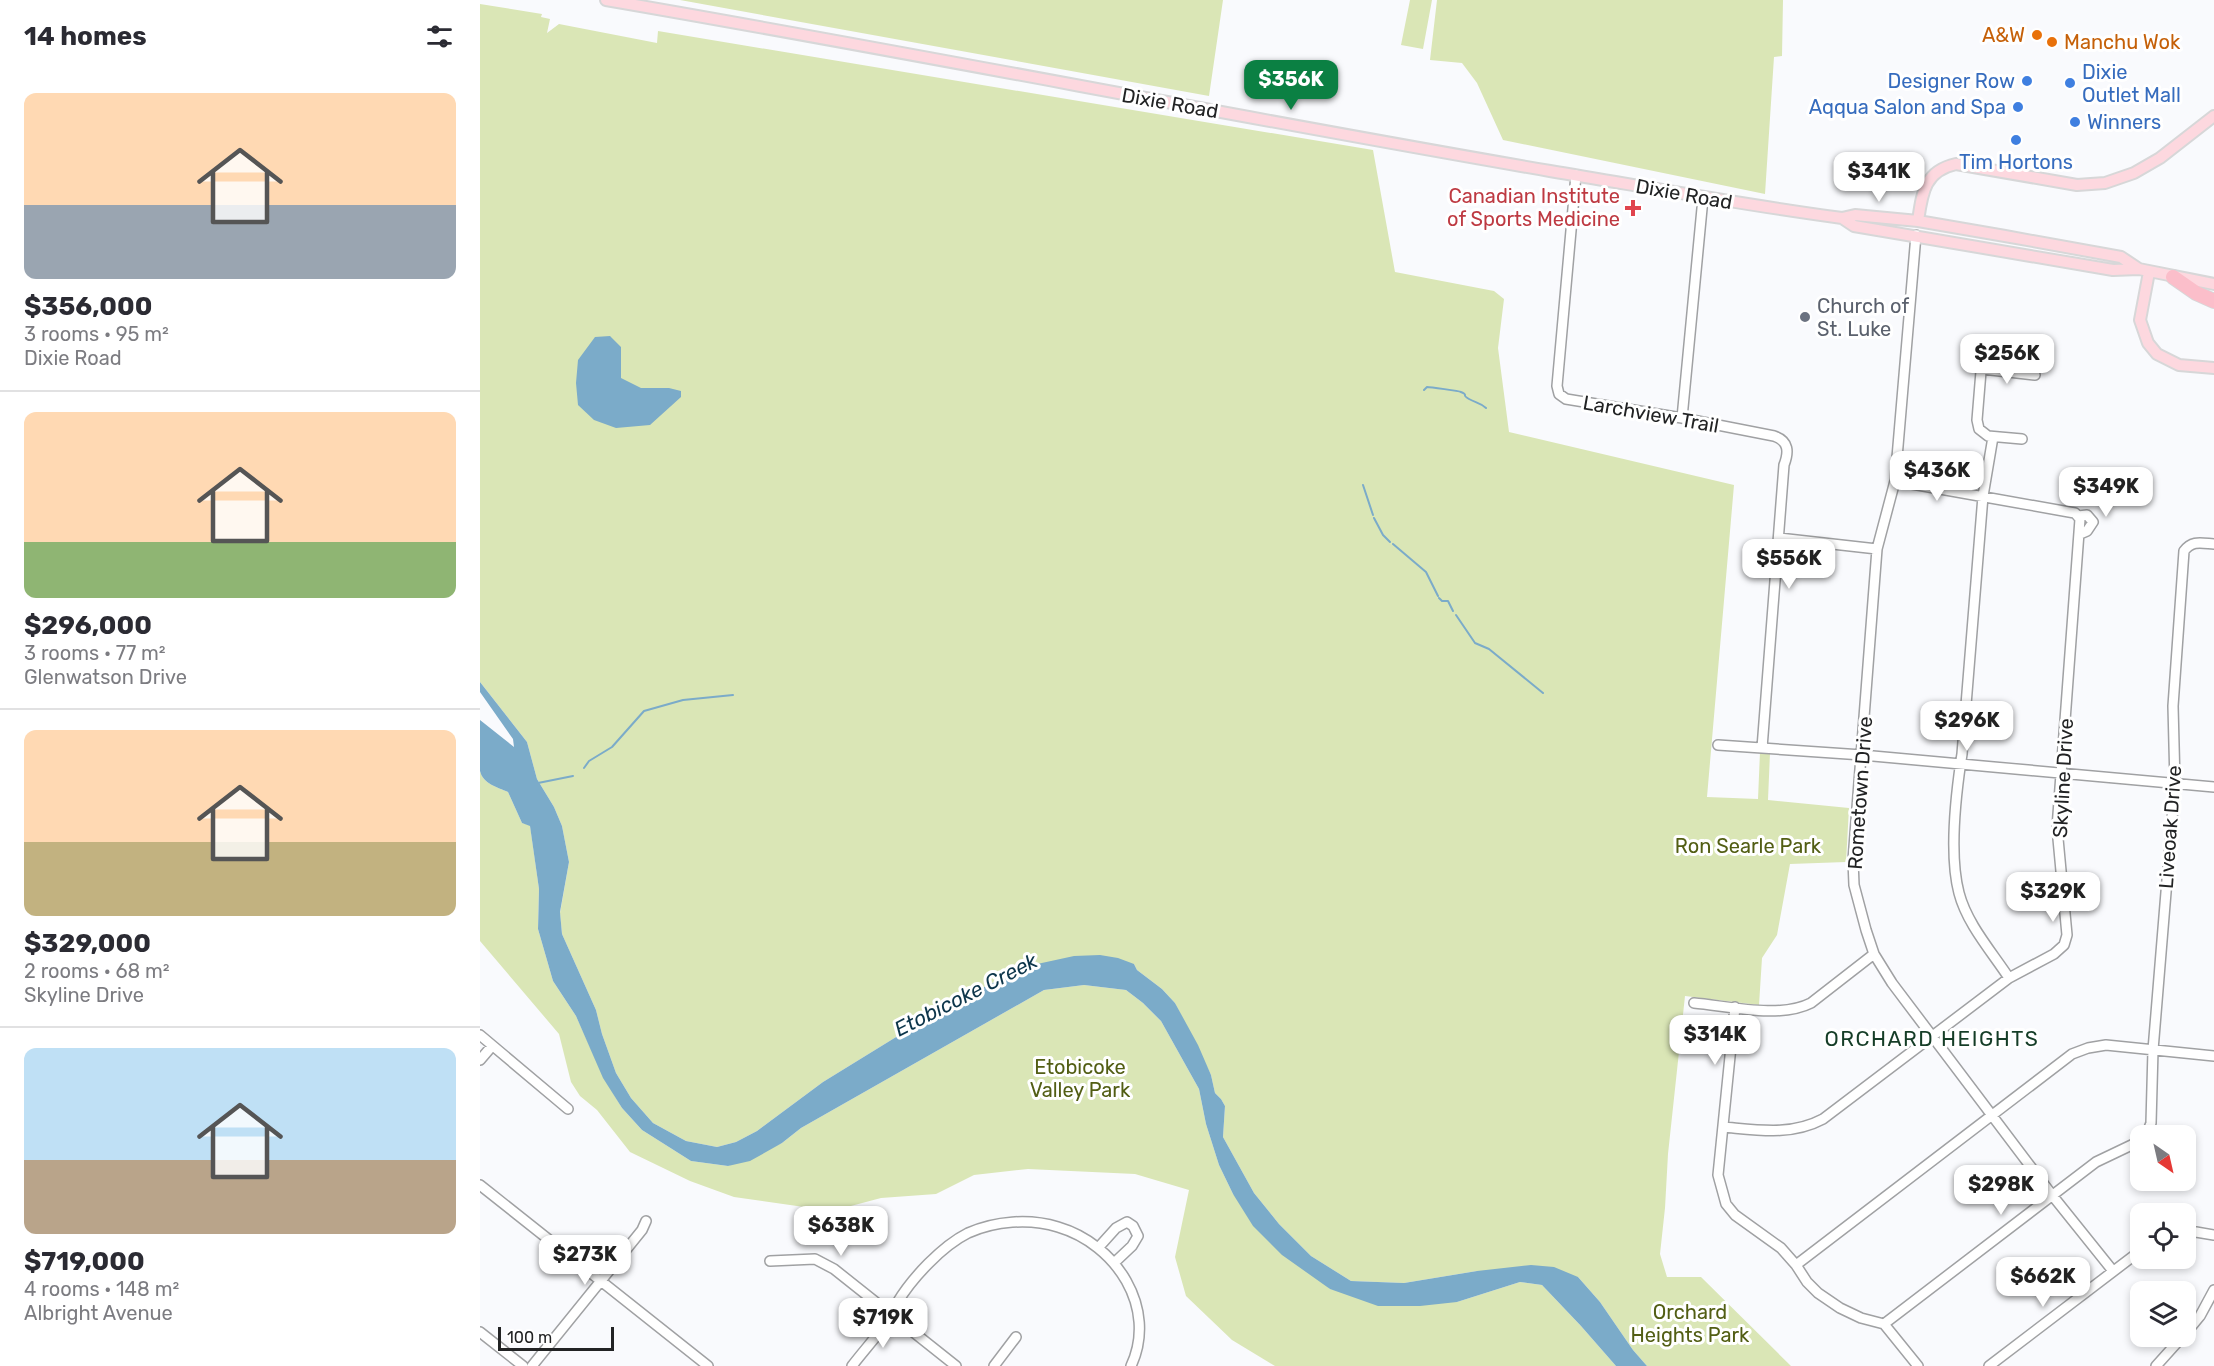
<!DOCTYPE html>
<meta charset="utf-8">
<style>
:root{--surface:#fff;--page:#f7f7f7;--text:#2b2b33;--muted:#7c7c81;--line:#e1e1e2;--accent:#0b8043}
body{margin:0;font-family:Rubik,sans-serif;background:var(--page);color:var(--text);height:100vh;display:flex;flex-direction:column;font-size:22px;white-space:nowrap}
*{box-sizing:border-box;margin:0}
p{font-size:20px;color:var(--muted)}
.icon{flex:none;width:33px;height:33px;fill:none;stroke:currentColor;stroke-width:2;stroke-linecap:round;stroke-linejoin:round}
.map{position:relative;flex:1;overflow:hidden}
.drawer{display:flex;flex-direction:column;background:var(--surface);width:480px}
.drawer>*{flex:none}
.needle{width:39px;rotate:146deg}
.tools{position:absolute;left:1650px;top:1125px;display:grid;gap:12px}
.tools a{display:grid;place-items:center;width:66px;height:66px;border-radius:12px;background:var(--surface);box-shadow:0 3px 9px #0003;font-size:30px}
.scale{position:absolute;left:18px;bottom:15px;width:116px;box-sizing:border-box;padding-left:6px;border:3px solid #222324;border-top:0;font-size:16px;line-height:21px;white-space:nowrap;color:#222324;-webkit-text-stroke:4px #fff;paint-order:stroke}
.price{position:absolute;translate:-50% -51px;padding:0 14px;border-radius:12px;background:#fff;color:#222;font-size:20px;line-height:39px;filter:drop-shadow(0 2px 3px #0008)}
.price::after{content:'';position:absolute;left:50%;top:36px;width:18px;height:14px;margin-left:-9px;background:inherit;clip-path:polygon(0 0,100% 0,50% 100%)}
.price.selected{background:var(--accent);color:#fff}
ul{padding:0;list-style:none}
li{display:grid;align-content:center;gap:12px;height:318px;padding:0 24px}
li+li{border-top:2px solid var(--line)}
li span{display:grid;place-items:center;height:186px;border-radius:12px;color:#555}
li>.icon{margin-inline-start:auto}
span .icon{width:108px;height:108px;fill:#fffc;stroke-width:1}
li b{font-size:26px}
h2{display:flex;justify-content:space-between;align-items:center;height:72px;padding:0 24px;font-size:26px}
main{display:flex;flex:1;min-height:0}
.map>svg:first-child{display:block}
</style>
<main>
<section class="drawer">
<h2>14 homes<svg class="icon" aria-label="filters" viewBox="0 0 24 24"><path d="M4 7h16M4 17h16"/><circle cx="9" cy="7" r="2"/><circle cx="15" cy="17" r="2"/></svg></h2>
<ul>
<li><span style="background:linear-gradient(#ffd9b3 60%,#9aa5b1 0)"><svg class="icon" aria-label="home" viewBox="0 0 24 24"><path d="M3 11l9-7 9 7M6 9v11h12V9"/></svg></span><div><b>$356,000</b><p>3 rooms · 95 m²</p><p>Dixie Road</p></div></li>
<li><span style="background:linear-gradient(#ffd9b3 70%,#8fb573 0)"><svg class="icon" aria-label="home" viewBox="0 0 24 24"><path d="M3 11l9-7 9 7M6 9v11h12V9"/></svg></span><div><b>$296,000</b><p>3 rooms · 77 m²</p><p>Glenwatson Drive</p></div></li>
<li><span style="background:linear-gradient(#ffd9b3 60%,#c2b280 0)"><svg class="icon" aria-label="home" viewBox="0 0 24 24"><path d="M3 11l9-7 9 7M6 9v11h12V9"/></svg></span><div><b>$329,000</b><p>2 rooms · 68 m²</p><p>Skyline Drive</p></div></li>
<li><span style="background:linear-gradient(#bfe0f5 60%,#b9a48a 0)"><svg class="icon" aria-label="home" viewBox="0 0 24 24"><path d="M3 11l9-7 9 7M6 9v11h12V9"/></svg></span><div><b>$719,000</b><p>4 rooms · 148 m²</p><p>Albright Avenue</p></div></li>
</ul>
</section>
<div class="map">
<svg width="1734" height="1366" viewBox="0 0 1734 1366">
<rect width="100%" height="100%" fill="#f9fafd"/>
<!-- green -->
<path fill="#dae6b6" d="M200 0H743L729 96Z
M930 0H952L943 49 921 45Z
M957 0H1303L1302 56 1294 57 1285 194 1023 140 997 83 982 63 950 60Z
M0 4 62 14 61 17 70 19 67 33 79 24 177 43 178 31 893 150 915 272 1014 291 1024 299 1018 348 1029 432 1254 485 1227 797 1278 799 1280 752 1290 753 1288 800 1369 808 1366 862 1310 864 1297 935 1282 958 1279 1005 1205 996 1188 1154 1185 1208 1180 1254 1187 1277H1221L1311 1366H1167L1153 1350 1120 1302 1098 1277 997 1271 924 1283 871 1281 831 1256 799 1224 774 1193 743 1137 745 1106 741 1099 735 1093 731 1075 695 1003 682 989 657 970 654 964 570 963 548 966 473 1002 343 1082 277 1131 256 1142 237 1147 206 1141 173 1123 151 1098 136 1073 122 1034 116 1010 82 934 80 913 89 862 82 826 74 807 57 779 47 742 0 682Z
M0 771C3 784 17 787 28 792L42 823 50 825 59 889 58 929 73 981 96 1016 124 1078 142 1108 162 1130 211 1161 248 1166 302 1143 321 1128 564 990 604 985 646 990 663 1003 681 1021 719 1089 726 1124 739 1165 753 1194 850 1289 977 1302 1040 1282 1062 1285 1101 1326 1136 1366H795L752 1340 706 1296 695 1257 709 1190 655 1174 548 1169 494 1175 456 1194 401 1198 352 1211 254 1197 210 1181 150 1152 117 1110 100 1096 91 1082 79 1034 0 941Z"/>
<!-- water -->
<path fill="#7babc9" d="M130 336 141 347V378L161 388H189L201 391V397L170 425 136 428 114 420 98 405 96 383 98 360 115 337Z
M0 682 47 742 57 779 74 807 82 826 89 862 80 912 82 934 116 1010 122 1034 136 1073 151 1098 173 1123 206 1141 237 1147 256 1142 277 1131 343 1082 473 1002 548 966 594 956 620 955 638 958 654 964 657 970 682 989 695 1003 718 1045 731 1075 735 1093 741 1099 745 1106 743 1137 774 1193 799 1224 831 1256 871 1281 924 1283 997 1271 1051 1265 1074 1267 1098 1277 1120 1302 1153 1350 1167 1366H1136L1101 1326 1062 1285 1040 1282 977 1302 940 1306H898L850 1289 802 1255 773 1226 753 1194 739 1165 726 1124 719 1089 681 1021 663 1003 646 990 604 985 564 990 321 1128 302 1143 270 1161 248 1166 211 1161 162 1130 142 1108 123 1078 96 1016 73 981 58 929 59 889 50 826 42 823 28 792C17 787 3 784 0 771V720L34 747 33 739 0 692Z"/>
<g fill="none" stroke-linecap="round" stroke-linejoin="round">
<!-- stream -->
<path stroke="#7babc9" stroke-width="2" d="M944 390 947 387C950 387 979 391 981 392 990 396 980 394 989 399 996 403 999 402 1006 408
M883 485 893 515
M894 518 903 535 910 542
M913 544 946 572 958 596
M959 598 962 601H968L973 611
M976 615 995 643 1009 649 1063 693
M104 768 109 761 132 747 164 711 203 700 253 695
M58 783 93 776"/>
<defs>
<path id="minor" d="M1096 175 1077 386 1079 394 1086 399 1202 418 1294 436C1309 441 1309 452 1304 465L1282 748
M1436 235 1415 481 1397 549 1373 860 1374 885 1386 930 1394 954 1412 983 1572 1195 1633 1271
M1503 347 1497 420 1499 429 1508 436 1542 439
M1502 369 1555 375
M1202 418 1223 198
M1513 437 1503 496 1482 754C1476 793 1469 855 1479 893 1487 924 1512 952 1529 978
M1598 516 1607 515 1613 522 1607 531 1600 534
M1299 538 1397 549
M1238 745 1382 755 1734 787
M1214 1003C1248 1006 1300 1019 1331 1003L1394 954
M1255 1007 1238 1175 1246 1204 1255 1215 1301 1248 1316 1265 1327 1282 1338 1293 1360 1308 1381 1318 1404 1324 1438 1366
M0 1035 88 1109
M0 1060 12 1046
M1243 1127C1278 1130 1311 1136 1343 1119L1529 978 1574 954 1584 945 1587 935 1577 828 1600 519 1595 513 1589 512 1415 481
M1666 1136 1671 1123 1673 1050 1695 783 1693 706 1704 551C1712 540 1721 543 1734 544
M0 1185 228 1366
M1706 1233 1716 1232 1734 1235
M618 1248 636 1228 647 1222 653 1226 658 1236 652 1246 634 1263
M290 1261 335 1259 354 1269 476 1366
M1316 1265 1592 1054 1608 1048 1626 1045 1734 1056
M1404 1324 1616 1162 1660 1141
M0 1332 43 1366
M1706 1333 1720 1316 1734 1290
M52 1366 162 1230 166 1221
M372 1366C385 1349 400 1333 411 1316 414 1312 415 1307 417 1303 432 1278 462 1246 488 1233 515 1221 549 1218 578 1227 636 1244 678 1308 651 1366
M514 1366 536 1337
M1509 1366 1660 1251
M1676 1366 1703 1336"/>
<path id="major" d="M126 0C441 54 755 117 1070 171 1167 187 1264 205 1362 218L1375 215 1438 221 1525 236 1641 257 1659 269
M1362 218 1374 226 1633 270 1659 269 1734 284
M1438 221C1442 194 1444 171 1476 164L1597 185 1625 183 1654 173 1680 158 1734 116
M1669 272 1660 320 1668 343 1677 354 1699 365 1734 368"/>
<path id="highway" d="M1693 277 1716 293 1734 301"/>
</defs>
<!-- minor casing -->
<use href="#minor" stroke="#a0a1a3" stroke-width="12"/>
<!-- major casing -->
<use href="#major" stroke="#d7d7d8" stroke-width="14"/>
<!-- highway casing -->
<use href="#highway" stroke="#d7d7d8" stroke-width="16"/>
<!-- minor -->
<use href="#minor" stroke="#fff" stroke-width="9"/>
<!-- major -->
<use href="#major" stroke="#fdd8df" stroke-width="10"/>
<!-- highway -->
<use href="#highway" stroke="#fbbeca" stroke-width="14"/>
</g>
<!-- markers -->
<g fill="#e8710a" stroke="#fff" stroke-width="2">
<circle cx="1557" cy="35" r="6"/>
<circle cx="1572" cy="42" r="6"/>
</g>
<g fill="#3f7fe0" stroke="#fff" stroke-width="2">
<circle cx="1547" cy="81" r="6"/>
<circle cx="1590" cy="83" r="6"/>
<circle cx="1538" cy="107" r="6"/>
<circle cx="1595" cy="122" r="6"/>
<circle cx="1536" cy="140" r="6"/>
</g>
<path fill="#e0444e" stroke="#fff" stroke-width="2" d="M1150 199h6v6h6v6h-6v6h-6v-6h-6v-6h6z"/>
<circle fill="#6b7280" stroke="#fff" stroke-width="2" cx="1325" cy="317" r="6"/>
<g text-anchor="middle" stroke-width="6" stroke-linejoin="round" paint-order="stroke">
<!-- food labels -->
<g font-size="20" fill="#c56008" stroke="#fff" text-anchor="end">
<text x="1545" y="42">A&amp;W</text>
<text x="1584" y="49" text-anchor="start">Manchu Wok</text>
</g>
<!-- shop labels -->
<g font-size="20" fill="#366cbe" stroke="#fff" text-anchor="start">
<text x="1602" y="79">Dixie<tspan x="1602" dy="23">Outlet Mall</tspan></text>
<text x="1535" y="88" text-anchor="end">Designer Row</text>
<text x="1526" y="114" text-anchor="end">Aqqua Salon and Spa</text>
<text x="1607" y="129">Winners</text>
<text x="1536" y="169" text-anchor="middle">Tim Hortons</text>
</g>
<!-- street labels -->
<g font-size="20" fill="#222324" stroke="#fff">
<text transform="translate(690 103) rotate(10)" y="7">Dixie Road</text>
<text transform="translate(1204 194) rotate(10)" y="7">Dixie Road</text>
<text transform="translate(1171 414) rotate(10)" y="7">Larchview Trail</text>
<text transform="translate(1583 778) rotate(-87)" y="7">Skyline Drive</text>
<text transform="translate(1380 793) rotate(-86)" y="7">Rometown Drive</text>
<text transform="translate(1690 827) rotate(-86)" y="7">Liveoak Drive</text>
</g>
<!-- health labels -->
<g font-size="20" fill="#be3a42" stroke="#fff" text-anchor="end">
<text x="1140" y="203">Canadian Institute<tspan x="1140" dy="23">of Sports Medicine</tspan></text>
</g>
<!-- worship labels -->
<g font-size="20" fill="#5b616d" stroke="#fff" text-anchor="start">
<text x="1337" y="313">Church of<tspan x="1337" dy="23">St. Luke</tspan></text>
</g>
<!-- park labels -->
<g font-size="20" fill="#525e14" stroke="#fff">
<text x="1268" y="853">Ron Searle Park</text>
<text x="600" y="1074">Etobicoke<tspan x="600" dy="23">Valley Park</tspan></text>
<text x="1210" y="1319">Orchard<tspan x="1210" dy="23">Heights Park</tspan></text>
</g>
<!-- water labels -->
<g font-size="21" font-style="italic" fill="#0c354a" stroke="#fff">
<text transform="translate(486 995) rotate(-27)" y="7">Etobicoke Creek</text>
</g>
<!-- neighbourhood labels -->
<g font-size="21" letter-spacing="1.5" fill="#153d27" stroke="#fff">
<text x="1452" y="1046">ORCHARD HEIGHTS</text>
</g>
</g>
</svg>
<div class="tools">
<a><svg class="needle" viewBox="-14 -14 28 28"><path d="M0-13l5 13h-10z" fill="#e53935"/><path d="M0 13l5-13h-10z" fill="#7c7c81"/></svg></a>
<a><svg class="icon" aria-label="locate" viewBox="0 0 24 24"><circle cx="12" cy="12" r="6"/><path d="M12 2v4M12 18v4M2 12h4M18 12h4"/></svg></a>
<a><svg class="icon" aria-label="layers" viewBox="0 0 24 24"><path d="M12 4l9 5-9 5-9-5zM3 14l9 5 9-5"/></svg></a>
</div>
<div class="scale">100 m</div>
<b class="price selected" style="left:811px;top:111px">$356K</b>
<b class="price" style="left:1399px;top:203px">$341K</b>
<b class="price" style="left:1527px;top:385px">$256K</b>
<b class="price" style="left:1457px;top:502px">$436K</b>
<b class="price" style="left:1626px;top:518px">$349K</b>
<b class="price" style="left:1309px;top:590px">$556K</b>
<b class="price" style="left:1487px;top:752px">$296K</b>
<b class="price" style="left:1573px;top:923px">$329K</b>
<b class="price" style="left:1235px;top:1066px">$314K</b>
<b class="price" style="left:1521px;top:1216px">$298K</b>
<b class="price" style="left:361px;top:1257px">$638K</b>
<b class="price" style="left:105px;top:1286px">$273K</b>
<b class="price" style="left:1563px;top:1308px">$662K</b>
<b class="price" style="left:403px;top:1349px">$719K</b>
</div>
</main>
